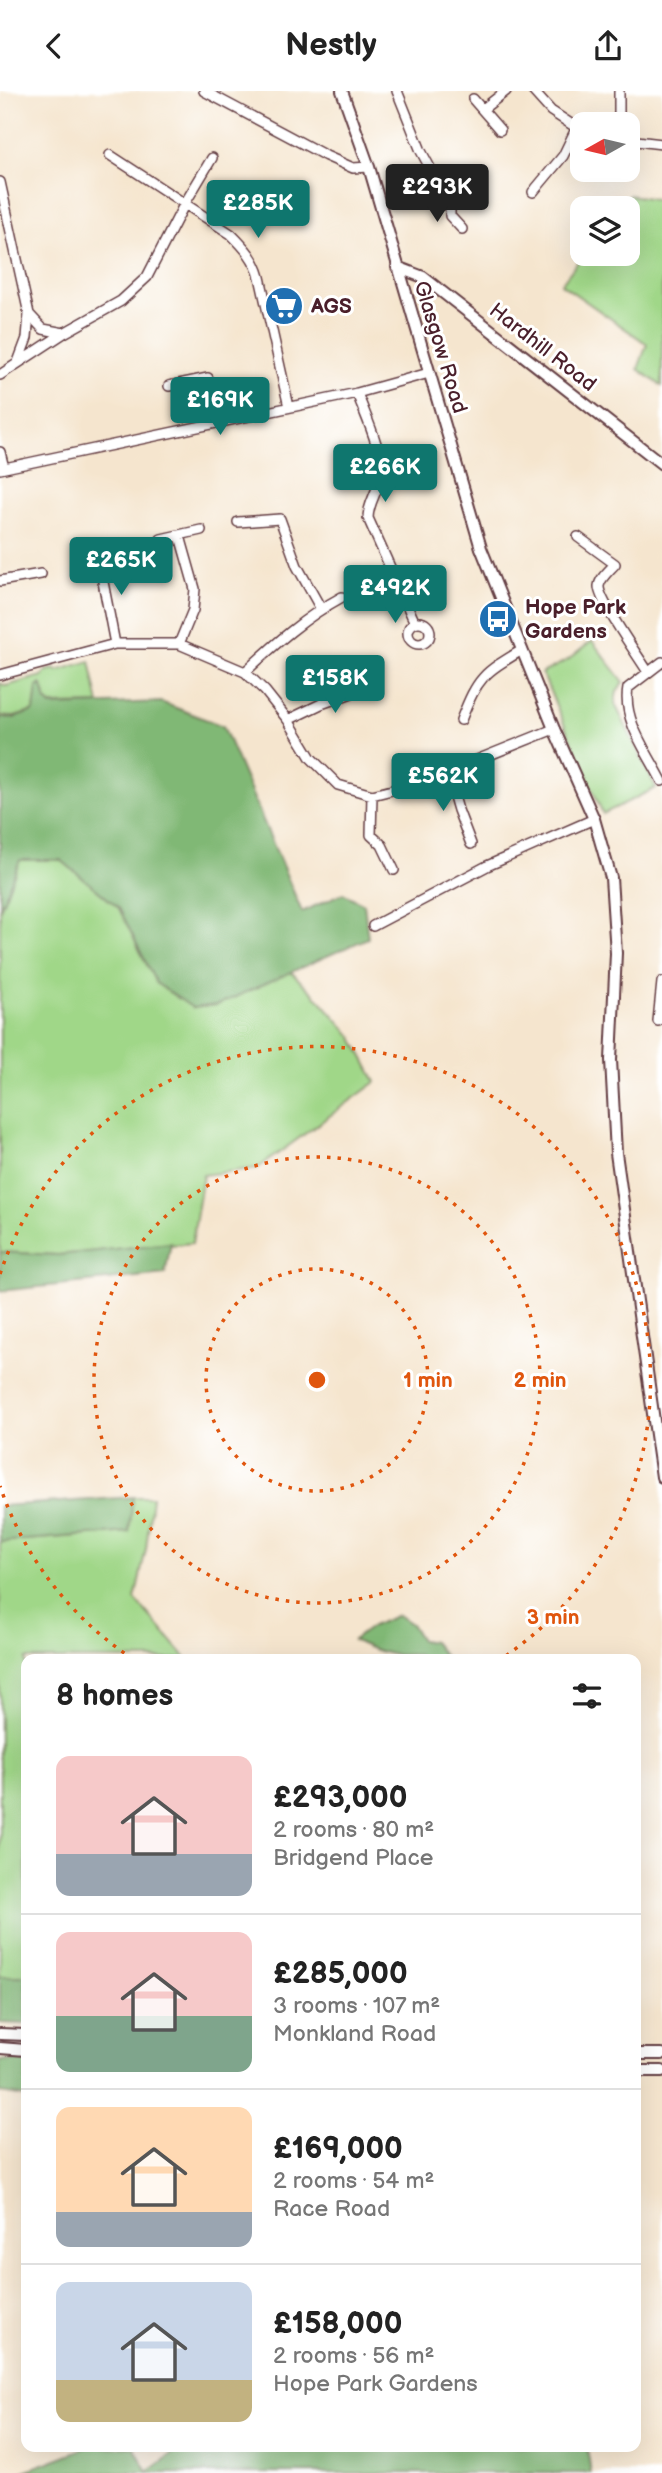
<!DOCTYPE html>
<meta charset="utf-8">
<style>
:root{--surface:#fff;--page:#f6f6f6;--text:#222;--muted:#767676;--line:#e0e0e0;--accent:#0f766e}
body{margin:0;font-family:"Balsamiq Sans",sans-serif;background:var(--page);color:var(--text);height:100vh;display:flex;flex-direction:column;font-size:26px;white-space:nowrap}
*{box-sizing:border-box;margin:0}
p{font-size:23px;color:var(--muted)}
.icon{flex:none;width:38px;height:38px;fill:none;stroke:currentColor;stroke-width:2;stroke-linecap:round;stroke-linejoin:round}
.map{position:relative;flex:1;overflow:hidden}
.side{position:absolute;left:21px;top:1563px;width:620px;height:798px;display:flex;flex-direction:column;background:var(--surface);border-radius:14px;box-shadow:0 7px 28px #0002}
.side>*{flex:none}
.needle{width:46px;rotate:262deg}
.tools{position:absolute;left:570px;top:21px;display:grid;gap:14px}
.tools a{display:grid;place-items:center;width:70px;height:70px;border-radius:14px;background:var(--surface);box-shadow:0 7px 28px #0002;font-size:35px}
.price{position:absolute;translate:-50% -60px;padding:0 16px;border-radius:7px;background:var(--accent);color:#fff;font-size:23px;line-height:46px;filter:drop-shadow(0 2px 4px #0008)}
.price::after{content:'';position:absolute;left:50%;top:42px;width:21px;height:16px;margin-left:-10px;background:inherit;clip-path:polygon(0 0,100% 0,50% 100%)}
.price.selected{background:#222;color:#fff}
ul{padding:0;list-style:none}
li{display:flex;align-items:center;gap:21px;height:175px;padding:0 35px}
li+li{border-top:2px solid var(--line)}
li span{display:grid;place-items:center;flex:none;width:196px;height:140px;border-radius:14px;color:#555}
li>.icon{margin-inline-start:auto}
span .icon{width:84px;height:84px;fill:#fffc;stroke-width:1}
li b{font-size:30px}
h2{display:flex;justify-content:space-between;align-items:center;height:84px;padding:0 35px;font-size:30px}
header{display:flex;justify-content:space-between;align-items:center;height:91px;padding:0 35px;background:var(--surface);font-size:32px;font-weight:600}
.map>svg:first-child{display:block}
</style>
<header><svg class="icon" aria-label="back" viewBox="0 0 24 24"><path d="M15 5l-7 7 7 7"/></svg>Nestly<svg class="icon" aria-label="share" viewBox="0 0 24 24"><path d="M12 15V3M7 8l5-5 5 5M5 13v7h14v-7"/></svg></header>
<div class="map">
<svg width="662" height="2382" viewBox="0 0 662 2382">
<rect width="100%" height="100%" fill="#fff"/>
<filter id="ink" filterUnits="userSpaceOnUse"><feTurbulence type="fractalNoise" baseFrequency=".0143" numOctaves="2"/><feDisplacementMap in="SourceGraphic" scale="14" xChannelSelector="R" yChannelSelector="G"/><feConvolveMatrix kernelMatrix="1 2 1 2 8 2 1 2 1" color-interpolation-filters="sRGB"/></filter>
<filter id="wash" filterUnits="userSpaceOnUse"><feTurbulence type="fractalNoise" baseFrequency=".00686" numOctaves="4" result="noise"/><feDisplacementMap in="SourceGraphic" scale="28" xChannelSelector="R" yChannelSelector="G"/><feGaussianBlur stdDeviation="1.57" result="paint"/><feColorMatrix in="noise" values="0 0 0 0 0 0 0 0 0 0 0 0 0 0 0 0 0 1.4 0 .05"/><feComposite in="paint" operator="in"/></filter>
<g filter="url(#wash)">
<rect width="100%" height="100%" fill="#f5e5ce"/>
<!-- green -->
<path fill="#a0d788" stroke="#757b5a" stroke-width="2" d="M629 104 662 109V295L638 278 647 253 561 193 584 163H628V117H619Z
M592 550 624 591 617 600 615 613 656 697 603 723 542 582 568 569Z
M90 570 99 613 51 614 47 611 41 593 37 596 34 620 14 626 0 625V592L6 595 42 585 46 580 54 578 57 580Z
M19 769H61L119 817 156 892 193 917 217 914 291 881 321 910 352 945 376 991 258 1077 203 1084 192 1152 58 1164 0 1161V818Z
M133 1406H152L146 1458 135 1508 187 1568H26V1885H0V1451L129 1441Z"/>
<!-- forest -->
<path fill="#80b874" stroke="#656c50" stroke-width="2" d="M42 594 46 610 51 615 161 611 223 635 302 821 343 802 364 813 368 847 217 914 193 917 156 892 119 817 61 769H20L0 818V626L14 627 34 620 37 596Z
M171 1152 165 1183 0 1200V1161L58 1164Z
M133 1406 129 1441 0 1451V1415Z
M398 1524 411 1533 421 1549 433 1551 447 1568H421L418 1564C409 1563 398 1565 390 1563 377 1560 364 1555 353 1549L372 1535Z
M0 1885H26V1933L0 1932Z
M0 1969 26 1970V2006L0 2002Z
M88 2356H134L148 2381 182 2356H587L591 2382H81C71 2379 33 2382 20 2382Z"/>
</g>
<g filter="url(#ink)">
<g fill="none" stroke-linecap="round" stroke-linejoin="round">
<defs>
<path id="minor" d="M204 0 326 65 353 77 369 76
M397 0 421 60 450 114 472 105
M533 0 551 20 583 41
M473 8 500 39
M483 18 506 0
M617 33 619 22V0
M628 49 662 53
M110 64 231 143C245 157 255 168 260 186L289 316
M0 91 29 223 27 247 18 271
M533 101 563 65 576 38
M450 114V125L462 138
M29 223 43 238 64 242
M0 284 64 242 121 210 147 186 184 114 212 67
M169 295 208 287 218 331
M357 302C365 324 384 362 380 386 378 401 368 412 368 427L415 532
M0 361 4 377
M0 378 357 302 429 282
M238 431 280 428 297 475 321 518
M578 446 615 473C610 479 600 487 599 495 598 509 639 566 648 581
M161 448 201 439
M98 465 115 553
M78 470 115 461
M0 490 41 483
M408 542a11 11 0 1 1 22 0a11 11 0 1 1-22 0Z
M179 553 193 519 195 498 180 445
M662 571 628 597C622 629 648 662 662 690
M245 581C275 553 305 526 342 506
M0 584 115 553H179L245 581 265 600 288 629 311 667 338 694 372 704 404 696 447 681 554 638
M288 629 321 613 371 595
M461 629C478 586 482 583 522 559
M447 681 458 719 471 753
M372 704 371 744 382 754 394 779
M373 835 487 775 594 728
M658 930 662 891"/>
<path id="major" d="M342 0 369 76 481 457 554 638 594 728 611 787 616 862 611 969 616 1062 662 1386
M397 176 423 186 662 373
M0 1943 26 1944
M0 1957 26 1959
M635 1963H662
M635 1980H662"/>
</defs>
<!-- minor casing -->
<use href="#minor" stroke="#643d43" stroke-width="12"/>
<!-- major casing -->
<use href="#major" stroke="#643d43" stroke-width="14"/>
<!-- minor -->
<use href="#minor" stroke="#fff" stroke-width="9"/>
<!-- major -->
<use href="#major" stroke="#fff" stroke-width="10"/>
</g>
</g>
<!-- distance rings -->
<g fill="none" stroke="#e0560e" stroke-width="3.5" stroke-dasharray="3.5 7">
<circle cx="317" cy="1289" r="111"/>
<circle cx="317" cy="1289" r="223"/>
<path d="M133 1568A334 334 0 0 1 0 1395M0 1183A334 334 0 1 1 501 1568"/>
</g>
<!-- icons -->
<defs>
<symbol id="supermarket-disc" viewBox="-11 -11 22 22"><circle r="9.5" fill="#1f6fb2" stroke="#fff"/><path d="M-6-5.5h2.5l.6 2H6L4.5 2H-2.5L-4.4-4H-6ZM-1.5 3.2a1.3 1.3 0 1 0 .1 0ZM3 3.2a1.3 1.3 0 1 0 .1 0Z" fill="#fff"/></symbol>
<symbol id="bus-disc" viewBox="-11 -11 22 22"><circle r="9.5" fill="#1f6fb2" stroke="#fff"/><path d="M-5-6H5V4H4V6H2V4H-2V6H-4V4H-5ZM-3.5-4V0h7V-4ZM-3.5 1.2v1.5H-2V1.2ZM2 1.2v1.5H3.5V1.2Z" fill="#fff"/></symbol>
</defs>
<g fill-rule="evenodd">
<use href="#supermarket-disc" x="262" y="193" width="44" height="44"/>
<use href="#bus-disc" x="476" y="506" width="44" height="44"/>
</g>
<g text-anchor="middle" stroke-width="6" stroke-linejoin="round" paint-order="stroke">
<!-- poi labels -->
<g font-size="21" font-weight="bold" fill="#4a1f2b" stroke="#fff" text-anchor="start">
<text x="311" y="222">AGS</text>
<text x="525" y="523">Hope Park<tspan x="525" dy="24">Gardens</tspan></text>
</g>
<!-- street labels -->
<g font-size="21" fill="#4a1f2b" stroke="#fff">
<text transform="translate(441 256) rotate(73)" y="7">Glasgow Road</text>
<text transform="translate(543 256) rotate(38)" y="7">Hardhill Road</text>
</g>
</g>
<circle cx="317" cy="1289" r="10" fill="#e0560e" stroke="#fff" stroke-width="3.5"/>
<g font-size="21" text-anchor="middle" font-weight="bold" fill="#e0560e" stroke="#fff" stroke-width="6" stroke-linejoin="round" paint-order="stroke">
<text x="428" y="1296">1 min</text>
<text x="540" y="1296">2 min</text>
<text x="553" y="1533">3 min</text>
</g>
</svg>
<div class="tools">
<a><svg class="needle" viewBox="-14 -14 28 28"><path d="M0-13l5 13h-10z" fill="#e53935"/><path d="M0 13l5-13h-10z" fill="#767676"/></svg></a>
<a><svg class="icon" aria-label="layers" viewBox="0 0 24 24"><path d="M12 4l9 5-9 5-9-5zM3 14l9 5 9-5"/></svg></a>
</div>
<b class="price selected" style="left:437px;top:133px">£293K</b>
<b class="price" style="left:258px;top:149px">£285K</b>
<b class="price" style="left:220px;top:346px">£169K</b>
<b class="price" style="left:385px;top:413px">£266K</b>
<b class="price" style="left:121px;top:506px">£265K</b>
<b class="price" style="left:395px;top:534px">£492K</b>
<b class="price" style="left:335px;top:624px">£158K</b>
<b class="price" style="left:443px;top:722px">£562K</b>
<section class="side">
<h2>8 homes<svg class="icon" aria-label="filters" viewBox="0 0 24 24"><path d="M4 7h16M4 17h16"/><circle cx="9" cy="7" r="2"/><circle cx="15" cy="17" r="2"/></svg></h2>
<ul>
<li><span style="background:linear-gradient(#f6c9c9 70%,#9aa5b1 0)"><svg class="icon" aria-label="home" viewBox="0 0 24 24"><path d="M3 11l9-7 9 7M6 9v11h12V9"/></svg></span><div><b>£293,000</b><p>2 rooms · 80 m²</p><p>Bridgend Place</p></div></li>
<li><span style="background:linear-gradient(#f6c9c9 60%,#7fa58c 0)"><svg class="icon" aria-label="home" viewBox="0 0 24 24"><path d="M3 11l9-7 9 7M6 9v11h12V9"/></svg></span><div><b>£285,000</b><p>3 rooms · 107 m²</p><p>Monkland Road</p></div></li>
<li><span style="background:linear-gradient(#ffd9b3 75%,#9aa5b1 0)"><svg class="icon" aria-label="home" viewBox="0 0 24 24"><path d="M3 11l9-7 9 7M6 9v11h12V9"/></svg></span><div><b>£169,000</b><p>2 rooms · 54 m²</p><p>Race Road</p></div></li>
<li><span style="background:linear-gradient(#c9d6e8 70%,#c2b280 0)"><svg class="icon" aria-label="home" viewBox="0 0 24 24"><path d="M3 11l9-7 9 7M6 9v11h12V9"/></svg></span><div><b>£158,000</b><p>2 rooms · 56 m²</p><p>Hope Park Gardens</p></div></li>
</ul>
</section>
</div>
